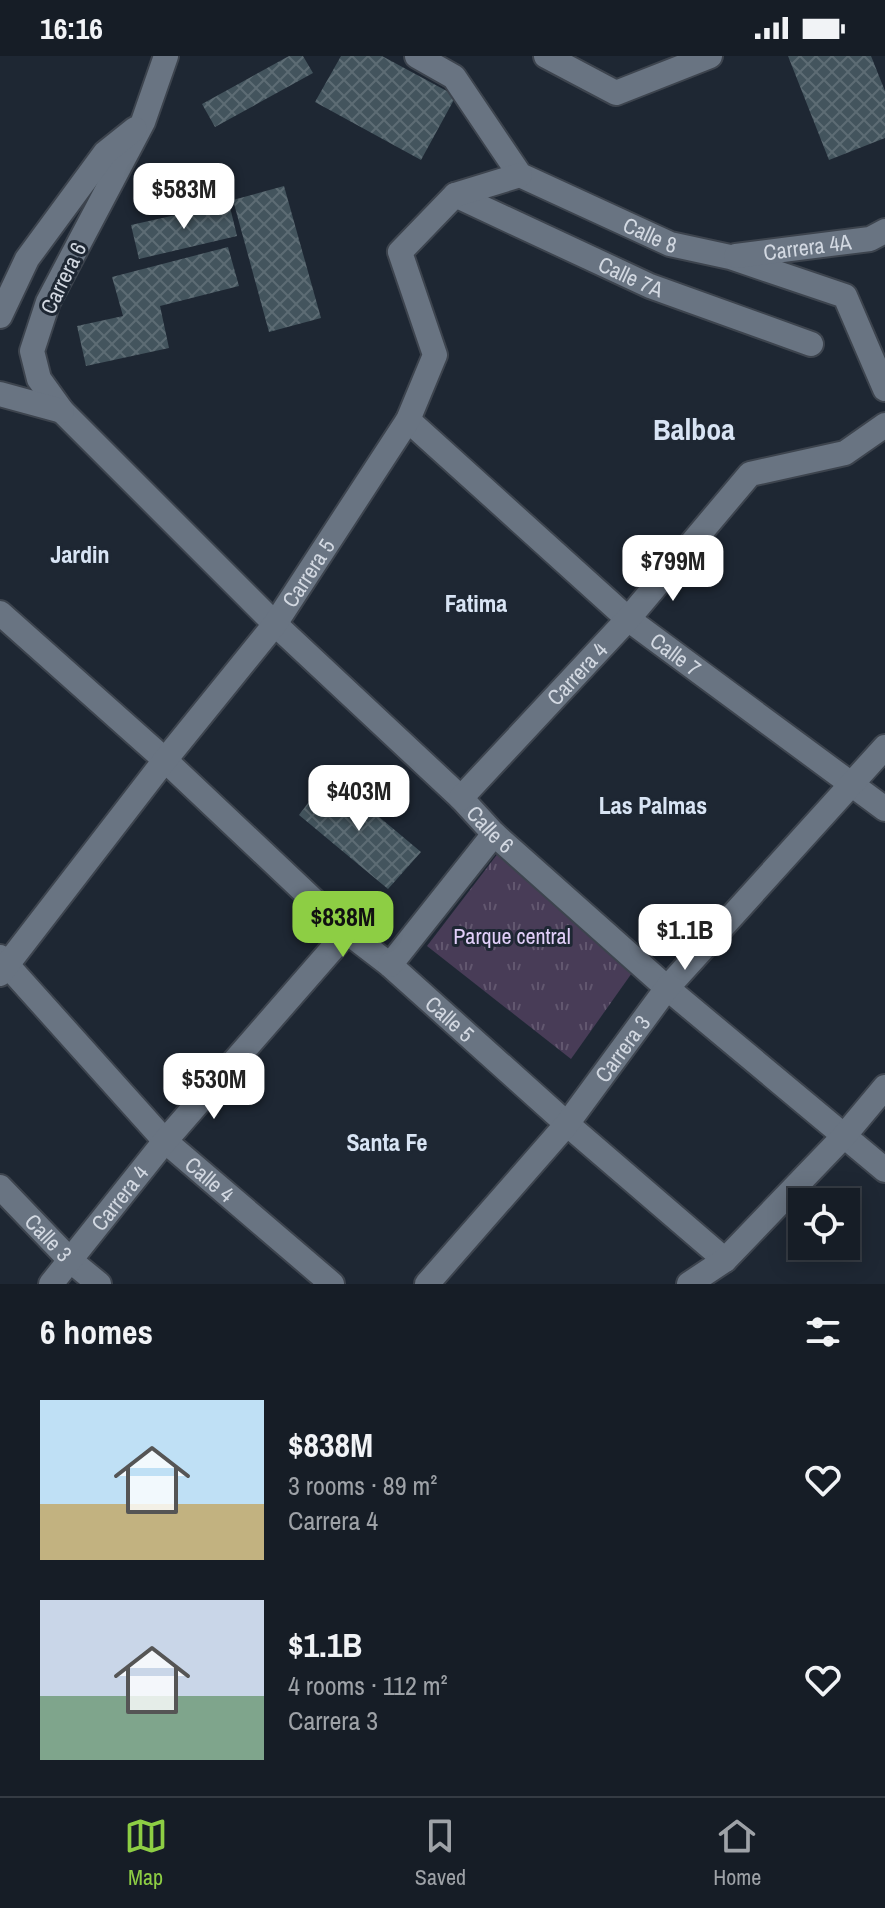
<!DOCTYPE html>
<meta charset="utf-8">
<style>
:root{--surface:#161d26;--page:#232a32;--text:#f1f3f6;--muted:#9ea2a7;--line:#353b43;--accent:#8dce44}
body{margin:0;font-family:"Archivo Narrow",sans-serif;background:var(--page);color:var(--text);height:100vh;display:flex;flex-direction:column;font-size:30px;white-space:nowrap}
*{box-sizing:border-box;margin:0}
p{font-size:26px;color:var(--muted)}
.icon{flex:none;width:44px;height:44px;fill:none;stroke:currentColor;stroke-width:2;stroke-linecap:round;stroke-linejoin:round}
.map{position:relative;height:1228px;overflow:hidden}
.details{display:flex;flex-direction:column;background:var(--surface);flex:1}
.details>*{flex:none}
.buttons{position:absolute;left:788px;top:1132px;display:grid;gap:16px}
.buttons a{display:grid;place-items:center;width:72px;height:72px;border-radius:0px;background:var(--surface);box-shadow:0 4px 20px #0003,0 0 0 2px var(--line);font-size:40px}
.price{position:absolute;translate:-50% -68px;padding:0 18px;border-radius:16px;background:#fff;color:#222;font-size:26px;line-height:52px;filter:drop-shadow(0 2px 4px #0008)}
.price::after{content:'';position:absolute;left:50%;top:48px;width:24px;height:18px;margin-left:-12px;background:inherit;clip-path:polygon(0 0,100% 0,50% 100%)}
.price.selected{background:var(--accent);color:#111}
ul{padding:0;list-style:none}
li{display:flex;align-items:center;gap:24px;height:200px;padding:0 40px}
li span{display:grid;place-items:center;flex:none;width:224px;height:160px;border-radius:0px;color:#555}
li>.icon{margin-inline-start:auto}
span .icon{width:96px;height:96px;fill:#fffc;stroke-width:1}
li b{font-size:34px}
h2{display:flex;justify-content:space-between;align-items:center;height:96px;padding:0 40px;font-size:34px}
.status{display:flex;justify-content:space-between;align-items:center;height:56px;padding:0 40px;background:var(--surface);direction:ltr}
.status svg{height:22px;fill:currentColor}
.tabs{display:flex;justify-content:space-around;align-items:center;height:112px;border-top:2px solid var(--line);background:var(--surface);font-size:22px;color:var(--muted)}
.tabs a{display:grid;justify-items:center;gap:4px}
.tabs .selected{color:var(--accent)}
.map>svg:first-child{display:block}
</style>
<div class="status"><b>16:16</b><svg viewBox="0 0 49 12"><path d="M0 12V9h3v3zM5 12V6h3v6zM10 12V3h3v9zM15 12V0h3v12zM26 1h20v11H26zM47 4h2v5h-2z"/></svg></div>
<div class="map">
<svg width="885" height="1228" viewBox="0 0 885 1228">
<defs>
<pattern id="park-tufts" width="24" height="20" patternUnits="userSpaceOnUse" patternTransform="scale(2)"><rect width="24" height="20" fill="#483c57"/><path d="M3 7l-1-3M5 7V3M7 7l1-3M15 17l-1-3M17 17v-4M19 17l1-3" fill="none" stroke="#62576f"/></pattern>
<pattern id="building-cross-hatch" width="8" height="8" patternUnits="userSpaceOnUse" patternTransform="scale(2)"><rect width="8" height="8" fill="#43545d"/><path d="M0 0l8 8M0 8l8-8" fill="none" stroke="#5d6c74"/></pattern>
</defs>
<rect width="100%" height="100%" fill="#1e2733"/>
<!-- park -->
<path fill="url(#park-tufts)" d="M502 792 639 907 571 1003 427 890Z"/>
<!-- building -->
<path fill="url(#building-cross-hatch)" d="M289 0H303L313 17 215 71 202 48Z
M341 0H382L456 40 421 104 315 46Z
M788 0H871L885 35V82L829 104Z
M284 130 321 262 269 276 233 144Z
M229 147 237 180 139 203 131 169Z
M228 191 239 230 160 250 169 292 86 310 77 270 123 260 112 221Z
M329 719 421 796 388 833 299 759Z"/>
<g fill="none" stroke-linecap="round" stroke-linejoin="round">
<defs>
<g id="minor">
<path id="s1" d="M166 0 143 66 48 246 32 295 39 323 62 355 275 568 461 742 494 778 667 932 885 1114"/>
<path id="s2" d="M417 0 454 21 520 119 670 188 730 201 845 240 885 333"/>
<path d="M546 0 616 37 710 0"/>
<path id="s3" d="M455 139 650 230 811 288"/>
<path id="s4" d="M736 200 870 183 885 175"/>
<path d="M0 260 27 203 105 97 135 73"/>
<path d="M0 338 62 355"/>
<path id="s5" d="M408 364 628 563 885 753"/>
<path id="s6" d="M0 557 165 704 347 876 390 909 567 1068 725 1204"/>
<path id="s7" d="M461 742 628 563 750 418 845 397 885 369"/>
<path id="s8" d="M0 901 165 1085 332 1228"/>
<path d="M390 909 494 778"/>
<path id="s9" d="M0 918 165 704 275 568 408 364 435 299 400 196 455 139 520 119"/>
<path id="s10" d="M0 1131 71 1205 99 1228"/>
<path id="s11" d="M51 1228 165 1085 347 876"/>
<path id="s12" d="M427 1228 567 1068 667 932 885 691"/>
<path d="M689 1228 725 1204 844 1080 885 1031"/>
</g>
</defs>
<!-- minor casing -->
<use href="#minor" stroke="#3d444e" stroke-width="28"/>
<!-- minor -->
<use href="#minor" stroke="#697482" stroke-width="24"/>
</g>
<g text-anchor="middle" stroke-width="6" stroke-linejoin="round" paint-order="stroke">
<!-- street labels -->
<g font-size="22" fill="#d2d8e1" stroke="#1e2733">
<text dy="8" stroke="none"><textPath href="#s2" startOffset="304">Calle 8</textPath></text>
<text dy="8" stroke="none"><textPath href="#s4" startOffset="72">Carrera 4A</textPath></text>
<text dy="8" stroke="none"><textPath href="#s3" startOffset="194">Calle 7A</textPath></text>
<text transform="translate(63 222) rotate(-64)" y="8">Carrera 6</text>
<text dy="8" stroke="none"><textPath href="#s9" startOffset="506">Carrera 5</textPath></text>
<text dy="8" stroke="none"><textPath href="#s5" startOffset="356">Calle 7</textPath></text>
<text dy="8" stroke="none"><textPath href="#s7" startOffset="170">Carrera 4</textPath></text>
<text dy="8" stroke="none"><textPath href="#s1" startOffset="992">Calle 6</textPath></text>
<text dy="8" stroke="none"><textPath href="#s6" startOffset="606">Calle 5</textPath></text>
<text dy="8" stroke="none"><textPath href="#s12" startOffset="306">Carrera 3</textPath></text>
<text dy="8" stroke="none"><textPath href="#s8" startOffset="306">Calle 4</textPath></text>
<text dy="8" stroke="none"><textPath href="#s11" startOffset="110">Carrera 4</textPath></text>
<text dy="8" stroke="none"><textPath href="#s10" startOffset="70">Calle 3</textPath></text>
</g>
<!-- park labels -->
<g font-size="22" fill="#e1cff9" stroke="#1e2733">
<text x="512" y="888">Parque central</text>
</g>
<!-- neighbourhood labels -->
<g font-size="24" font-weight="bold" fill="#d8e4f4" stroke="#1e2733">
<text x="80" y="507">Jardin</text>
<text x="476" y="556">Fatima</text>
<text x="653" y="758">Las Palmas</text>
<text x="387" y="1095">Santa Fe</text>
</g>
<!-- district labels -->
<g font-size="30" font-weight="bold" fill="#d8e4f4" stroke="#1e2733">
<text x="694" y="384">Balboa</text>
</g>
</g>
</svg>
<div class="buttons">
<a><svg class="icon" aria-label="locate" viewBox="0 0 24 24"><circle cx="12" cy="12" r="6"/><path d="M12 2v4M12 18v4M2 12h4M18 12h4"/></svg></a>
</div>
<b class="price" style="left:184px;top:175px">$583M</b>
<b class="price" style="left:673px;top:547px">$799M</b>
<b class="price" style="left:359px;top:777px">$403M</b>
<b class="price selected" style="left:343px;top:903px">$838M</b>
<b class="price" style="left:685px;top:916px">$1.1B</b>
<b class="price" style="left:214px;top:1065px">$530M</b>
</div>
<section class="details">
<h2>6 homes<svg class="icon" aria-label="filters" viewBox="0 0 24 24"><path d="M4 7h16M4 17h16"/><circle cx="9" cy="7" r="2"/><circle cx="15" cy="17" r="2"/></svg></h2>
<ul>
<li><span style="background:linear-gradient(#bfe0f5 65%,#c2b280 0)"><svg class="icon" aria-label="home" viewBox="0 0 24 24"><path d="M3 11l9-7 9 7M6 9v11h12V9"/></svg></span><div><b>$838M</b><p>3 rooms · 89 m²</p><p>Carrera 4</p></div><svg class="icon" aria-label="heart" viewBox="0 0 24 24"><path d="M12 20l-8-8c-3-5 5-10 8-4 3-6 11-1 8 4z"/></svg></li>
<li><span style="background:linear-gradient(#c9d6e8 60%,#7fa58c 0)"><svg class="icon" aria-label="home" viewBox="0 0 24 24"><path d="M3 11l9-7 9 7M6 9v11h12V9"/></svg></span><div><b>$1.1B</b><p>4 rooms · 112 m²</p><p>Carrera 3</p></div><svg class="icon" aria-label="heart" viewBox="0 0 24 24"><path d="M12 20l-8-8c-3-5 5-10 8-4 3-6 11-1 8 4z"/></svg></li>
</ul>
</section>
<nav class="tabs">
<a class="selected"><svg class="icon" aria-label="map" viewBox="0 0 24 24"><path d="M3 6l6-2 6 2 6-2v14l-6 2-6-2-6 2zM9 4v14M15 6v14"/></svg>Map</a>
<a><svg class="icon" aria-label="saved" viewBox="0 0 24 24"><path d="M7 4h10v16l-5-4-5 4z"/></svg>Saved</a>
<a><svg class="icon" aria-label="home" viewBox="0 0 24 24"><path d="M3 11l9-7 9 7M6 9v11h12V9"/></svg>Home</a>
</nav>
